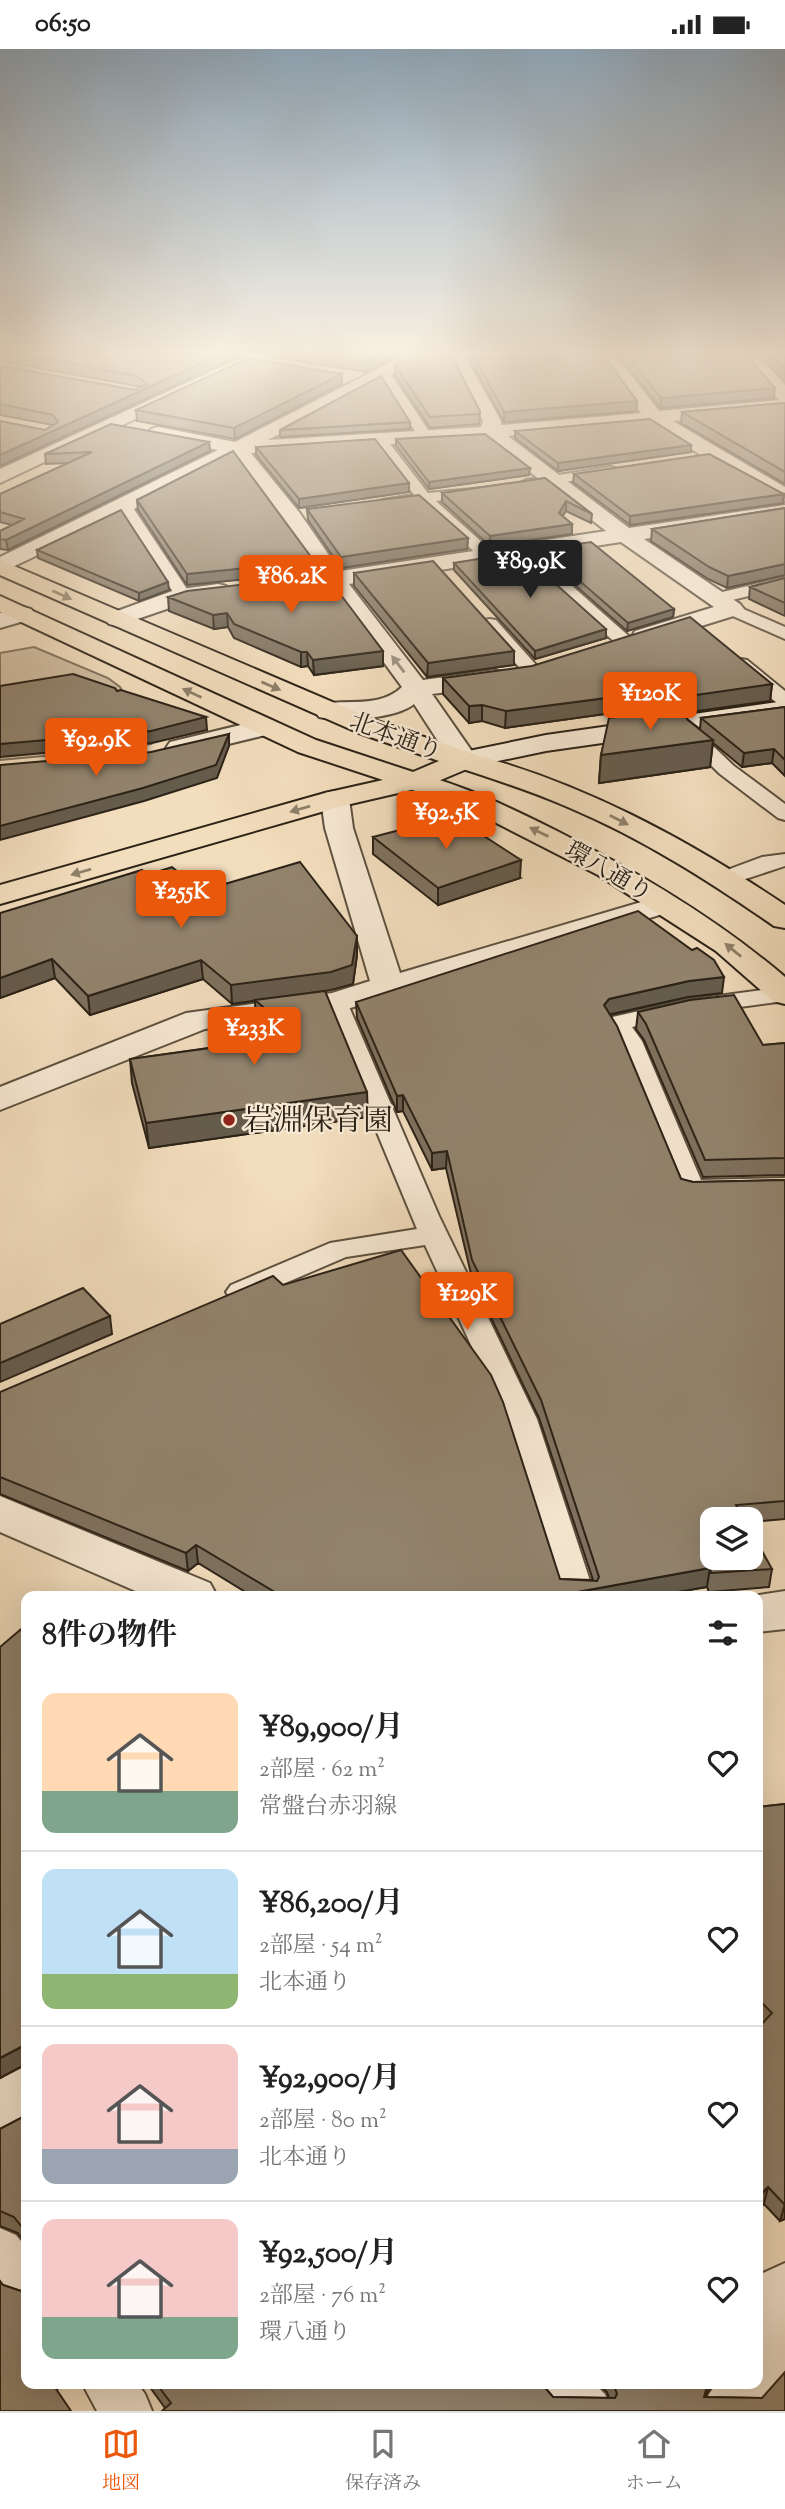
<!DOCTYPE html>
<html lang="ja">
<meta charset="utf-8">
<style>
:root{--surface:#fff;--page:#f6f6f6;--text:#222;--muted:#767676;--line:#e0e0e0;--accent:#ea580c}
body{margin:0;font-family:"Sorts Mill Goudy","Noto Serif JP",serif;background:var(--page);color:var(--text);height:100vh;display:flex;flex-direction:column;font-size:26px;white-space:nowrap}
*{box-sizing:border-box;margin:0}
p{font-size:23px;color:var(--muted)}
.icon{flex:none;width:38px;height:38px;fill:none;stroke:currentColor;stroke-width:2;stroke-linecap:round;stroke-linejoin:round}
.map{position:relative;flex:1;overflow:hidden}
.side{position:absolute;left:21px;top:1542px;width:742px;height:798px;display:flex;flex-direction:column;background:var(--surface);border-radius:14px;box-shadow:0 7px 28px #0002}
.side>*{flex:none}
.tools{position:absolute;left:700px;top:1458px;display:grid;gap:14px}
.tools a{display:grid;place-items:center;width:63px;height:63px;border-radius:14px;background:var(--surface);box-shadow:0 7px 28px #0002;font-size:35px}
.price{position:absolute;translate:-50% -60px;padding:0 16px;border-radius:7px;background:var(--accent);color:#fff;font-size:23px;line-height:46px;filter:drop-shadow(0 2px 4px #0008)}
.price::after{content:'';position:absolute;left:50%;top:42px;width:21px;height:16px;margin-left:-10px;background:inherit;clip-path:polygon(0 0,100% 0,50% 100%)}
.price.active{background:#222;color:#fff}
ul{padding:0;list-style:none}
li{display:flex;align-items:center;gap:21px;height:175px;padding:0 21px}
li+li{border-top:2px solid var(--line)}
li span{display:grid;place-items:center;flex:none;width:196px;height:140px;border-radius:14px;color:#555}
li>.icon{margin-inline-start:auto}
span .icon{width:84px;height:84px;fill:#fffc;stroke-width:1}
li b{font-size:30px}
h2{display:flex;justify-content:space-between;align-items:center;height:84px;padding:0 21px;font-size:30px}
.status{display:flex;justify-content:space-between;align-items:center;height:49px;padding:0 35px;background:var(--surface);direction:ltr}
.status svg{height:19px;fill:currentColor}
.tab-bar{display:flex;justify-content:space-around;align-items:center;height:98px;border-top:2px solid var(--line);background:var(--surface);font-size:19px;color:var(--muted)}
.tab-bar a{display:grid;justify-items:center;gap:4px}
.tab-bar .active{color:var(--accent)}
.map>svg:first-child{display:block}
</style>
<div class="status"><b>06:50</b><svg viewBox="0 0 49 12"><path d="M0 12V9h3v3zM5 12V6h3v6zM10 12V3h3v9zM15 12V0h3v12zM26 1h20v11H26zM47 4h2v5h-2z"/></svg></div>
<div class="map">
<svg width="785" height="2362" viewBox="0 0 785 2362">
<rect width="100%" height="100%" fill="#f2ddbd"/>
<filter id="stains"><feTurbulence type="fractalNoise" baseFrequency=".00286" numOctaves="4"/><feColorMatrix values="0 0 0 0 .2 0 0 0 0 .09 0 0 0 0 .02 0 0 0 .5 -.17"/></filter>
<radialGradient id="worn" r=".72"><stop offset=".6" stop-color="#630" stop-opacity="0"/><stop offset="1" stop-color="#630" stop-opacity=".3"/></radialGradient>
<!-- green -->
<path fill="#d0bda1" stroke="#7e705c" stroke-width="2" d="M34 598 108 629 120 638 151 695 120 700 0 711V604Z"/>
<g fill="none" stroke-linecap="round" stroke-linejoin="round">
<defs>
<path id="service" d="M384 321 389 322 432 387 430 390 425 391 418 387 378 325Z
M379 386 384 387 428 444 484 439 487 442 484 445 436 452 494 504 496 507 494 510H482L421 454 382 457 379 454 382 451 414 446 372 390Z
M610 418 615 419 617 422 615 425 526 439 519 435 526 431Z
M125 452 130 454 191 546 189 550H177L175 546 117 457Z
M523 497 529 499 631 589 634 593 631 597H619L517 505 515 502Z
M785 528V538L716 555 708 550 710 546Z
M732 555 785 578V590L726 564 723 560Z
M490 570 496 571 538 618 541 622 538 626H526L484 579 481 575 484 571Z
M741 610 747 611 785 642V657L778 655 735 619 732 615Z
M686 676 693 678 734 717 785 755V771L778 769 720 725 676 682Z
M785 805V817L727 836 719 834 716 829 719 824 762 808Z
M785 938V952L688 965 632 978 642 992 701 1131 785 1129V1145L691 1148 681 1146 618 992 605 974 608 969 688 951Z
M335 946 343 948 347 953 439 1167 537 1370 595 1547H561L505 1370 425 1196 346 1208 241 1253 231 1250 226 1243 231 1236 330 1194 417 1180 323 953 327 948Z
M0 2179 16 2186 26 2198V2258L10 2251 0 2239Z
M785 2214V2329C775 2341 767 2350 757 2362H702L709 2345 717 2334H758V2224L761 2225Z
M82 2334H137L145 2345 152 2362H97Z
M535 2334H594L605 2345 612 2362H553L542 2351Z"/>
<path id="minor" d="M27 302H52L50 306 0 324V313Z
M413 302H435L268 391 481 378 483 372 446 302H462L501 372V376L641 364 595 302H612L659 362 779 351 736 302H754L785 336V362L673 372 785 438V452L707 410 650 374 508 387 629 479 785 456V468L644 490 740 555 744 560 740 565 653 592 644 594 635 592 632 587 635 582 714 558 621 493 349 535 423 631 495 621 504 624 508 629 504 634 495 637 432 645 478 711 474 717 464 719 454 717 414 655C396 670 341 673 319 668L315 662 319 656C348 649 379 660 402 638L328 537 278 543 270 541 267 536 270 531 319 525 234 409 132 461 0 524V508L218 401 151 388 148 384 151 380 158 378 235 393ZM486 389 606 482 340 522 299 463 251 404Z
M218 535 226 537 230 542 226 547 187 553 117 577 109 575 105 570 109 565 175 541Z
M23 558 31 560 35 565 31 570 0 579V564Z
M265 670 274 672 278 678 274 684 179 707 170 705 166 699 170 693Z
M335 742 345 744 349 750 353 779 400 924 665 846 676 849 680 855 676 861 347 960 205 980 0 1061V1038L186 964 332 944 370 932 325 779 321 750 325 744Z
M0 1447 210 1534 217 1547H147L0 1483Z
M785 1542V1580L758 1583V1547H753Z
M26 2017V2084L0 2097V2030Z"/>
<path id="tertiary" d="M256 302H279L0 434V420Z"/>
<path id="secondary" d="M785 652V668L546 702 464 719 454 717 450 711 454 705 546 686Z"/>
<path id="primary" d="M464 703C580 732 687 790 785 856V879L774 877C709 832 643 790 570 759 532 742 493 730 454 717L450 711 454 705Z
M414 724C464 736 511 759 557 782 638 823 716 869 785 928V955L773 952 716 902 598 826 475 763 404 738 400 732 404 726Z"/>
<path id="trunk" d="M0 511 377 672 474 705 478 711 474 717 424 738 342 757 0 855V836L325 744 383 731 298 703 0 563V547L316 691 413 723 439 712 359 684 0 526Z"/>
</defs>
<!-- service casing -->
<use href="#service" stroke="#5d5140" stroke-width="4"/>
<!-- minor casing -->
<use href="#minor" stroke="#5d5140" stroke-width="4"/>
<!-- tertiary casing -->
<use href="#tertiary" stroke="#5d5140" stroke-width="4"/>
<!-- secondary casing -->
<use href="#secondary" stroke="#2b2217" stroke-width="4"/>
<!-- primary casing -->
<use href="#primary" stroke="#2b2217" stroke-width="4"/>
<!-- trunk casing -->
<use href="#trunk" stroke="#2b2217" stroke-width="4"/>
<!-- service -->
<use href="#service" fill="#f7e9d4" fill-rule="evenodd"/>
<!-- minor -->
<use href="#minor" fill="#f7e9d4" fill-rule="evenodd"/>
<!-- tertiary -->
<use href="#tertiary" fill="#f7e9d4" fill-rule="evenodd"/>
<!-- secondary -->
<use href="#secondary" fill="#f7e9d4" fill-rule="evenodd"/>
<!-- primary -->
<use href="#primary" fill="#f2ddbd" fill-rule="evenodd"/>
<!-- trunk -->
<use href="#trunk" fill="#f2ddbd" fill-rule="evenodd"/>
</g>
<!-- wall -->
<path fill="#7e715e" stroke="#2b2217" stroke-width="2" d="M0 302H196L216 306 45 381 53 376 0 366V317L135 341 140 339 137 337 0 312Z
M272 302H407L366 323 272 308Z
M465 302H600L637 352 636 362 504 373Z
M616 302H743L774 349 660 359Z
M757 302H785V332Z
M395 316 480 362 479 375 430 379 395 326Z
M342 325V335L235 390 137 372 136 361Z
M785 354V435L681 374 682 363Z
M410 373V380L280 388V381Z
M515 382 691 403 558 422 515 389Z
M396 390 529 426 429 440 396 397Z
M209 393 210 402 8 501 0 500V482L12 476 0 473V445L69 414 46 415 45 405Z
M256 398 409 434V443L299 459 256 406Z
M574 425 784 445 783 454 630 476 573 433Z
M545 429 592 465 591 474 566 462 562 467 572 475V485L490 497 442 453V444Z
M137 451 314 512V523L187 536 138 461Z
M785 459V526L727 539 708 530 651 492 652 480Z
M307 460 468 489 467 500 341 519 308 471Z
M543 500 674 560 673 568 627 582 543 508Z
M37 501 169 541 139 552 38 509Z
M454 514 606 589 535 610 454 521Z
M354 524 514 616 427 628 354 537Z
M785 529V567L749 550 750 538Z
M168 548 383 602V617L314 626 308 617 301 618 234 589 228 578 214 580 169 562Z
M443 629 772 635 770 652 682 664 688 671 700 680 701 669 785 658V727L772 714 742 718 713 694 710 718 599 734 601 706 612 664 505 679 482 672 469 674 443 645Z
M373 788 520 829 438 856 373 805Z
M147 826 201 842 357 906 353 935 325 942 368 1068 149 1099 132 1034 130 1010 273 990 256 976 255 952 232 955 203 930 90 966 55 929 0 949Z
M722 944 688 948 610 966 681 1130 693 1133 785 1131V1470L751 1473V1470H712L772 1520 769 1538 709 1543 707 1538 654 1547H252L198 1514 188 1522 0 1445V1343L560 1530 593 1531 539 1369 472 1229 446 1119 432 1121 403 1062 397 1063 357 969 356 953Z
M638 963 763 996 785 994V1126L703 1128 644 991 636 980Z
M26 1576V2334H64L56 2341 0 2362 3 2236 24 2243V2192L18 2184 0 2177V2080L25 2067 23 2016 0 2029Z
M785 1755V2170L780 2172 764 2155 762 1975 758 1971V1757V1758Z
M147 2334H541L553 2348 609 2349 607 2343 597 2334H713L707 2344 705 2348 762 2349 785 2362 165 2359Z"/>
<!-- shaded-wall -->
<path fill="#665c4c" stroke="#2b2217" stroke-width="2" d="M228 302H250L0 417V406Z
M387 302H407L366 323 365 313Z
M342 325V335L235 390 234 379Z
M775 339 774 349 660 359 661 349Z
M637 352 636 362 504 373V363Z
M209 393 210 402 8 501 6 491Z
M691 396V403L558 422V414Z
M530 419 529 426 429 440V433Z
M409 434V443L299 459V450Z
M784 445 783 454 630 476V467Z
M566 452V462L558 473 559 464Z
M572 475V485L490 497V487Z
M468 489 467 500 341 519V508Z
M314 512V523L187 536V525Z
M785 515V526L727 539 728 527Z
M168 533 169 541 139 552V544Z
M674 560 673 568 627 582 628 574Z
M227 564 228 578 214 580 213 566Z
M606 580V589L535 610V602Z
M383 602V617L314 626 313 611Z
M514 602V616L427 628 428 614Z
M301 603H307L308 617 301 618Z
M772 635 770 652 611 674 612 664 505 679 506 662 614 648Z
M482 656V672L469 674V657Z
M206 668 207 681 152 694 0 708V695Z
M229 685V697L217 729 144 752 0 791V777Z
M713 691 710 718 599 734 601 706Z
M774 700 772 714 742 718 744 704Z
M521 811 520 829 438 856V839Z
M357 887V906L353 935 331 941 232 955 231 936Z
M52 910 55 929 0 949V929Z
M201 911 203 930 90 966 88 947Z
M724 928 722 944 688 948 607 966 604 956 609 950 689 932Z
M367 1043 368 1068 149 1099 146 1074Z
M403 1046V1062L397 1063V1047Z
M447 1102 446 1119 432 1121V1104Z
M110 1267 112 1285 0 1333V1314Z
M196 1496 198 1514 188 1522 186 1504Z
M710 1519 707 1538 654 1547H555Z
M23 1997 26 2015 0 2029V2009Z
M768 2138 764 2155 758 2161V2148Z
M785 2155V2170L780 2172Z
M49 2334H64L52 2345Z
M708 2334H713L707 2344 700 2362Z"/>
<!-- building -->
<path fill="#92836d" stroke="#2b2217" stroke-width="2" d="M3 302H196L216 306 222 302H228L0 406V372L45 381 58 373 53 366 0 355V317L135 341 147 335 136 327Z
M297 302H387L365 313Z
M422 302H449L480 362 479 365 430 368 395 316Z
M471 302H600L637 352 504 363Z
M624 302H743L775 339 661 349Z
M767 302H785V321Z
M248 309 342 325 234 379 136 361Z
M381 327 410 373 280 381Z
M785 354V423L682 363Z
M650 370 691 396 558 414 515 382Z
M111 375 209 393 6 491 0 490V482L24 470 0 463V445L92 403 45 405Z
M485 385 530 419 429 433 396 390Z
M375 390 409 434 299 450 256 398Z
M233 402 314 512 187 525 137 451Z
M709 405 784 445 630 467 574 425Z
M545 429 592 465 566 452 559 464 572 475 490 487 442 444Z
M419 446 468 489 341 508 307 460Z
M785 459V515L728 527 709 518 652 480Z
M121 461 168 533 139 544 37 501Z
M591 493 674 560 628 574 543 500Z
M520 503 606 580 535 602 454 514Z
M433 512 514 602 428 614 354 524Z
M326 526 383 602 313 611 307 603H301L234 575 227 564 213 566 168 548 187 542Z
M785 529V554L750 538Z
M690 568 772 635 612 658 614 648 506 662 482 656 469 657 443 629 532 617Z
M73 625 115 639 117 642 121 641 206 668 151 682 0 695V637Z
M785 658V711L774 700 744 704 701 669Z
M678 659 688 671 713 691 601 706 609 669Z
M229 685 216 716 143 739 0 777V716L151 703Z
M453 767 521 811 438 839 373 788Z
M300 813 357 887 352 916 331 923 231 936 201 911 88 947 52 910 0 929V864L142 821 147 826 172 818 201 842Z
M638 862 692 901 697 899 714 911 724 928 689 932 609 950 604 956 617 977 681 1130 693 1133 785 1131V1452L736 1456 744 1470H712V1508H751V1482L772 1520 711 1524 710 1519 555 1547H266L273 1542 196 1496 186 1504 0 1428V1343L273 1227 283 1236 401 1201 491 1326 503 1353 560 1530 597 1532 599 1528 541 1351 472 1211 447 1102 432 1104 403 1046 397 1047 356 953Z
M325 942 367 1043 146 1074 130 1010 297 987 255 951Z
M734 946 763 996 785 994V1109L705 1111 646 975 638 963 690 951Z
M83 1239 110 1267 0 1314V1275Z
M26 1576V2334H52L71 2362H0V2232L3 2236 24 2243V2181L14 2168 0 2162V2080L25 2067 23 1997 0 2009V1598Z
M785 1755V2156L768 2138 758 2148V1979L772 1964 758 1950V1757V1758Z
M785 2323V2362H162L171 2354 156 2334H541L553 2348 615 2349 617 2345 613 2334H708L704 2348 762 2349Z"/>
<!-- one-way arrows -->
<defs><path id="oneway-solid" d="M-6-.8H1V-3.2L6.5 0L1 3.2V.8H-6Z" transform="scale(1.75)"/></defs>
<g fill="#8e806a">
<use href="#oneway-solid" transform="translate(62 546) rotate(24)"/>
<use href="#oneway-solid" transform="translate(271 637) rotate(23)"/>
<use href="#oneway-solid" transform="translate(192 644) rotate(-155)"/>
<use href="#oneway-solid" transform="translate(300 760) rotate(164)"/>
<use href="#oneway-solid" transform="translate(619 771) rotate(27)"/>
<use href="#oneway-solid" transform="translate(539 783) rotate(-154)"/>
<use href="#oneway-solid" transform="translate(81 823) rotate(164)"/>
<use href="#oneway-solid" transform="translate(733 901) rotate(-141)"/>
</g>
<use fill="#9b8f7f" href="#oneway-solid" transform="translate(398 615) rotate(-127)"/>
<!-- sky -->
<linearGradient id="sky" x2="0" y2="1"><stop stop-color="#91abc0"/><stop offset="0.48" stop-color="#f9f0e1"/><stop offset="1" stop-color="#f9f0e1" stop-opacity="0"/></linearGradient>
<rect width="785" height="633" fill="url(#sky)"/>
<!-- markers -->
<circle fill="#8f2418" stroke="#f7e9d4" stroke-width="2.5" cx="229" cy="1071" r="7"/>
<g text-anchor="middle" stroke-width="5" stroke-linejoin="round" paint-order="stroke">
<!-- far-street labels -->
<g font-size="24" fill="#2b2217" stroke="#f7e9d4">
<text transform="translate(396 687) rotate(20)" y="8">北本通り</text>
<text transform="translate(609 822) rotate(30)" y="8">環八通り</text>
</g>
<!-- poi labels -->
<g font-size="30" fill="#2b2217" stroke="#f7e9d4" text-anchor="start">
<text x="243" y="1081">岩淵保育園</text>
</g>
</g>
<rect width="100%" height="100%" filter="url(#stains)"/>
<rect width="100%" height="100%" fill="url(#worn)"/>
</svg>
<div class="tools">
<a><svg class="icon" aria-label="layers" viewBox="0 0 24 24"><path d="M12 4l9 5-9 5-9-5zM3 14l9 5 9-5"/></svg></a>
</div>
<b class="price active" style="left:530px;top:551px">¥89.9K</b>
<b class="price" style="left:291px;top:566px">¥86.2K</b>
<b class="price" style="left:650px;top:683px">¥120K</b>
<b class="price" style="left:96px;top:729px">¥92.9K</b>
<b class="price" style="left:446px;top:802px">¥92.5K</b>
<b class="price" style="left:181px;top:881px">¥255K</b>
<b class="price" style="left:254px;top:1018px">¥233K</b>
<b class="price" style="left:467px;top:1283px">¥129K</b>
<section class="side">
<h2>8件の物件<svg class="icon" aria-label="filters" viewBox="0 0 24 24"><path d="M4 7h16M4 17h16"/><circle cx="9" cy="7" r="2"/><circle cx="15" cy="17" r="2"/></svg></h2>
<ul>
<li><span style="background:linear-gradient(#ffd9b3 70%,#7fa58c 0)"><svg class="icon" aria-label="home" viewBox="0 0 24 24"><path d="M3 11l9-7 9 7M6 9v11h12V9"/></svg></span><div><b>¥89,900/月</b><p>2部屋 · 62 m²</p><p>常盤台赤羽線</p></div><svg class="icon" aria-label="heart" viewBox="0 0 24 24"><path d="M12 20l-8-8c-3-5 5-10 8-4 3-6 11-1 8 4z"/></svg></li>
<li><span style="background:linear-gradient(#bfe0f5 75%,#8fb573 0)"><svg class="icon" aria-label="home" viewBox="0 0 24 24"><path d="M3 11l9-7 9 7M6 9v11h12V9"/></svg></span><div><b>¥86,200/月</b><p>2部屋 · 54 m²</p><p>北本通り</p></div><svg class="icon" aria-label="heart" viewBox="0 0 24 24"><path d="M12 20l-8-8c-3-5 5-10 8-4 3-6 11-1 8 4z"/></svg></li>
<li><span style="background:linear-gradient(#f6c9c9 75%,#9aa5b1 0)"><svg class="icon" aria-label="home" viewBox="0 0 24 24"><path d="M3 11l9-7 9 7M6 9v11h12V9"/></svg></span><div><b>¥92,900/月</b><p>2部屋 · 80 m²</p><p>北本通り</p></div><svg class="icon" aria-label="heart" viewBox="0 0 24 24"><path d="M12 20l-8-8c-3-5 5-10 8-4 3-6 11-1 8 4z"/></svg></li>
<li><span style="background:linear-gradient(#f6c9c9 70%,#7fa58c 0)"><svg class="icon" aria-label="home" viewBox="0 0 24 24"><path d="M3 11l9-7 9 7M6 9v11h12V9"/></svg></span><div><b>¥92,500/月</b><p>2部屋 · 76 m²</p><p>環八通り</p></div><svg class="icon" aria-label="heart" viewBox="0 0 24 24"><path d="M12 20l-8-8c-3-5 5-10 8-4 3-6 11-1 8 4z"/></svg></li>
</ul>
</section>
</div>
<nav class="tab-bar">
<a class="active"><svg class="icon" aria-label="map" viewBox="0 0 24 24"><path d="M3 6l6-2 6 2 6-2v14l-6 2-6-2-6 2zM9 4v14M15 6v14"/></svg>地図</a>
<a><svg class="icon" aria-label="saved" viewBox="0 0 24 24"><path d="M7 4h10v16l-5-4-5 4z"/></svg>保存済み</a>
<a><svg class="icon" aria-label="home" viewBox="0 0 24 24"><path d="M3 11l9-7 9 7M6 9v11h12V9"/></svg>ホーム</a>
</nav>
